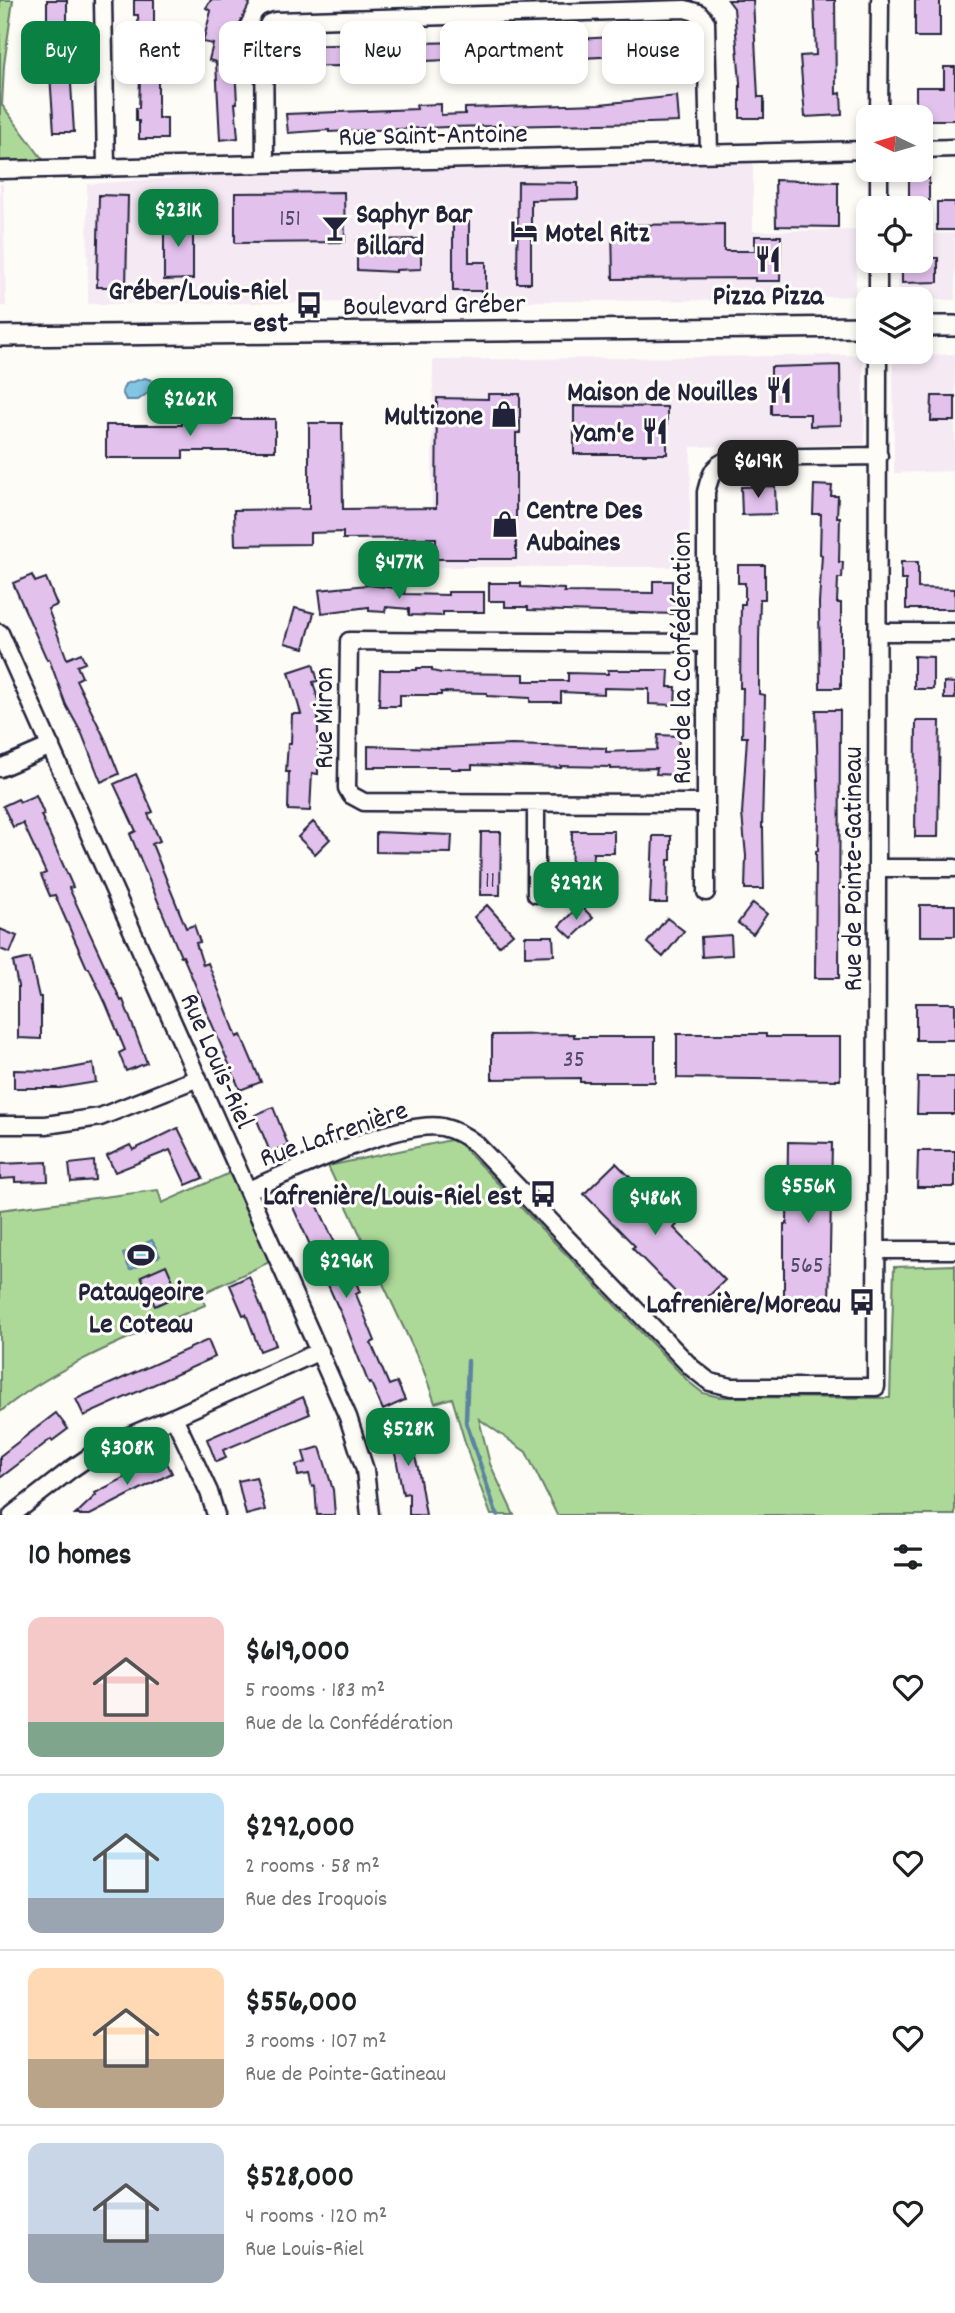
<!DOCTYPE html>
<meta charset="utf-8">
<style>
:root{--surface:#fff;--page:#f6f6f6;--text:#202124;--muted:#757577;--line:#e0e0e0;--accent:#0b8043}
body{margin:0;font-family:Dekko,sans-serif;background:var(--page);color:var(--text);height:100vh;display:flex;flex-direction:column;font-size:26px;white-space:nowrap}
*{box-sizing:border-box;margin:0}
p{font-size:23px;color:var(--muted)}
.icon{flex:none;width:38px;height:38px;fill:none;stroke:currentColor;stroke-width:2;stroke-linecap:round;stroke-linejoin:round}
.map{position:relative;height:1515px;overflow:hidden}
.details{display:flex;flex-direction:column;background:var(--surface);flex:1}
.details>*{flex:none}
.banner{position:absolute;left:21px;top:21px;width:914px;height:63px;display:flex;gap:14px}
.needle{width:46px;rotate:275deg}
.buttons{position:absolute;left:856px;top:105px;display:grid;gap:14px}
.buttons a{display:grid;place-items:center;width:77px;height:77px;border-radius:14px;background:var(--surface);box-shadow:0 4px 10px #0003;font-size:35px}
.price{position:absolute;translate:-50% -60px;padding:0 16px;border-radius:14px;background:var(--accent);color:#fff;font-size:23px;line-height:46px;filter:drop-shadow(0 2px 4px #0008)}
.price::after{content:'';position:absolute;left:50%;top:42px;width:21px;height:16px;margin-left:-10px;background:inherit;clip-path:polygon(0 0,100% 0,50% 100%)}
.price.selected{background:#222;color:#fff}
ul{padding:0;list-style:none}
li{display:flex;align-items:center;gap:21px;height:175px;padding:0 28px}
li+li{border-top:2px solid var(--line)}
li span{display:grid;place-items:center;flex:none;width:196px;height:140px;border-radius:14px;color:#555}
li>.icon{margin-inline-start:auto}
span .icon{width:84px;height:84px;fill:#fffc;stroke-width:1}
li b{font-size:30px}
h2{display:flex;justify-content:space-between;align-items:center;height:84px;padding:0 28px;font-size:30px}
.chip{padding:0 24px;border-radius:14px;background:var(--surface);box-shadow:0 4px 10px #0003;font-size:24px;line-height:63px}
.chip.selected{background:var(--accent);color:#fff}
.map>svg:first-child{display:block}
</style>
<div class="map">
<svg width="955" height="1515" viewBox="0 0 955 1515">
<rect width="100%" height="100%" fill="#fdfcf7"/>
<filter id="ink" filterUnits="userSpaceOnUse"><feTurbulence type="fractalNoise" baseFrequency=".0143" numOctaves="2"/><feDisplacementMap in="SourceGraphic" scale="14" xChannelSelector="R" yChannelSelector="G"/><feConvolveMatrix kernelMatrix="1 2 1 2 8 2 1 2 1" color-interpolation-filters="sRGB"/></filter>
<g filter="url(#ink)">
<!-- built -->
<path fill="#f5eaf4" d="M753 160V231L859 230 855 296 752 300 88 304 87 184 233 174 364 173Z
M0 184H3L6 306H0Z
M955 233V300L898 299V261H920L921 234Z
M955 354V471L894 473 893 356Z
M859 355 863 361 865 444 691 447 689 567H431L433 360Z"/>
<!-- green -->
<path fill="#acd998" stroke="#677e6a" stroke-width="2" d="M0 0H13L4 65 2 105 50 169 0 170Z
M455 1139 689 1382 703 1393 719 1397 890 1398 894 1267 955 1265V1515H557L526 1452 479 1419 490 1464 514 1515H491L470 1459 452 1398 435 1403 423 1369 328 1166Z
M239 1169 278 1258 201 1294 205 1305C138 1334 56 1365 0 1412V1210L158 1190 162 1203Z"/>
<!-- water -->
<path fill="#83c5e4" stroke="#5c84a0" stroke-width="2" d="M145 378 151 380 153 385 152 390 138 400H126L122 392 125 384Z
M152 1240 160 1256 130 1270 123 1254Z"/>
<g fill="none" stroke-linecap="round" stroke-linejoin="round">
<!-- stream -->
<path stroke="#5c84a0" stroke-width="4.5" d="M468 1361 466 1422 495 1510 498 1515"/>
</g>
<!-- building -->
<path fill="#e2c1ed" stroke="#22223b" stroke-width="2" d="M47 0H67V69L70 68 74 132H54L48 46H39L40 35 47 36Z
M134 0H154V25L163 24 164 57H158V118H167V139H139V121H136V108H139L140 77 138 15H134Z
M211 0H244L250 3 237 29 228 67 235 66 237 103H235L238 138 220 140 216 62 209 60 213 44 203 42 211 11 206 8Z
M728 0H753L758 97H764V118H740V83L734 8Z
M814 0H835L836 94 841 93 842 115 805 117 800 56 816 55Z
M915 0H940V37H915Z
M635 36 636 55 546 60V63L521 64V60L471 62V59L354 64V69L340 70V66L291 67 290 46 555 40Z
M678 42V74L658 75 657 43Z
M944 67H955V120H920V117H916V87H944Z
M677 96 679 122 649 123 448 127 329 132V130L288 133 286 114 417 109 416 105 441 104V115L465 114V108L600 104Z
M909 178H929V201H909Z
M775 180 838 182V227L776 226Z
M518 182 578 183V199L531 200V283H517Z
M344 192 345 242 235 243V193Z
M99 195 128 196 126 287H97Z
M937 202H955V230H937Z
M164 219H193V279L164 280Z
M453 222H469V262H486V291H453Z
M724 224V251H755V236H781L780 281H755V278L613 279 612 225Z
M421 239V269L396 270V272L357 270V240Z
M920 258H938V282L902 283V261H920Z
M840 365 841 425 810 426V414H771V367Z
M488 394H520V433H516V559H436V538L343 539V532L310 533V544L235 545 234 510 309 509V423H342L343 509 436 508 437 398 488 399Z
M932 396H955V421H931Z
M574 406 667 407V454H574Z
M182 414H199V419H275V451H183V458H106V425H182Z
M814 485 832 486 831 496H838L837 517H840L839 562H843L842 578H838L837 603H841V688H820L819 603 822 555 820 554 821 514H813Z
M775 486 776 514 742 515 741 487Z
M901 562H918V588L955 589V609H906V580H901Z
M738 565H765V599H760L759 640V694L765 695 762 828H763L764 889H745L746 856 742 814 747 737H742L743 688H740L741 604H745V583H738Z
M32 575 35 582 46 578 57 605 48 609 67 659 81 653 85 663 77 666 82 677 76 680 106 741 119 774 101 782 82 734 66 705 49 659 47 660 13 583Z
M653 581H672V599H677V614L528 610V607H505V601H489V583H521V587L564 589V592L653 593Z
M367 585 405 589 404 594 448 595V592H484V612H443V616L409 615V609L386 607 385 612 369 611V607L322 613 319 590Z
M295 608 314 613 304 648 285 643Z
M914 656 933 657V689H914Z
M313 664 318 681 313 682 318 700V774L312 773 310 811 288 810 289 772H286L288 743H291L292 714H301L289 672Z
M417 668H432V671L441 673 524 674V681H568V673L608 674V670H669L668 687H676L675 705 649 704V689L604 688V694L561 692V702H530V698L487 696V693L441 692V695H400V706H379L380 670H417Z
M944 682 955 683V699H944Z
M816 710H840L839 978H815L816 851H818L819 816Z
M916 721H940L938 837H915Z
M658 735 679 736 677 775 656 774 657 768 611 769V767L561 766V768L472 765V769H451L450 767H368V746L438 748 512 745 606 748V752L657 750Z
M136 774 153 812 148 814 160 841 152 844 186 928 194 925 200 942 196 943 203 965 208 963 237 1037 241 1035 261 1082 240 1090 183 956 181 957 130 834 136 831 114 784Z
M36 795 44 814 41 815 73 887 69 888 121 1001 123 1000 147 1063 126 1071 119 1053 125 1050 106 1004 89 968H87L55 895 50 896 41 875 46 873 23 823 13 827 3 806 18 799 20 802Z
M313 822 330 839 315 854 298 837Z
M572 831H614V853H593L592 895 571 894Z
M376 832 452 835 451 853 376 852Z
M481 832H501L500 895H480Z
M653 836H671V860H668L667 903H650Z
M753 903 767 914 753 934 738 923Z
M487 905 513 934 499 946 474 917Z
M580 905 593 918 572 938 559 926Z
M920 905H955V936H920Z
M667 918 684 931 663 957 647 943Z
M0 929 17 936 10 953 0 949Z
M731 935 732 955 702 957 701 937Z
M525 936H553L554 955 525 956Z
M30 958 39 997H41V1039L18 1038V986L13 962Z
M916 1003H955V1040H916Z
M574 1034V1037H655V1082H580V1078L492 1079V1035Z
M677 1034H766V1037H840V1080L677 1078Z
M93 1064 96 1082 60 1088H14V1070L56 1071Z
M918 1077H955V1114H917Z
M273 1107 288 1145 270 1152 255 1115Z
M178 1128 203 1178 186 1185 170 1150 115 1172 107 1156 130 1145 133 1150Z
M788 1142 832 1143 829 1305H784V1224H787Z
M918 1151H955V1187H917Z
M94 1161 95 1180 71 1182 69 1164Z
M47 1162 48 1181 15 1182V1178L0 1179V1164Z
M616 1163 677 1225 674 1228 725 1280 694 1311 632 1248 635 1246 584 1194Z
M313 1196 341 1256 336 1258 348 1283 355 1280 360 1292 356 1294 375 1341 371 1343 389 1385 397 1382 405 1400 383 1410 371 1383 369 1384 342 1316 292 1205Z
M166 1265 179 1295 155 1306 141 1276Z
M249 1276 276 1345 260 1351 246 1314 243 1315 230 1285Z
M208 1340 215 1357 84 1416 76 1399Z
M303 1397 310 1414 223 1450 226 1458 216 1462 207 1439Z
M56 1413 68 1429 52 1441 51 1439 0 1478V1456Z
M405 1421 418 1468 426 1515H409V1493L403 1494 396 1458 388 1426Z
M320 1447 333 1490 335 1515H317L315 1486 312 1487 309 1474 298 1476 296 1465 306 1462 303 1452Z
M164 1457 172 1473 90 1515H75L96 1495 95 1493Z
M256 1477 265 1510 246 1515 238 1481Z"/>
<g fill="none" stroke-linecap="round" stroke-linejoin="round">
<defs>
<path id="minor" d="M103 0 106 167
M879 117 880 0
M920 149 955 148
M265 162 264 34 269 23 275 21 685 9 699 13 706 22 709 153
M0 170 868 150
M879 208V170
M878 299V261
M878 632H955
M0 633 348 1417 365 1470 370 1515
M0 768 51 746
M536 803V894
M706 803 364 802 351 795 347 788 349 641 706 643
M877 868H955
M706 892V492C711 471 715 461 738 458L879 456
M0 1125H46L100 1117 198 1078
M249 1190C292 1171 398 1120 442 1127 455 1130 466 1136 476 1144L692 1368 710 1382 731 1387H876L878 352
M876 1250H955
M174 1417 209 1492 216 1515
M12 1515 70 1470 105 1446 174 1417 320 1351"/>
<path id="major" d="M920 326H955
M0 336 868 327"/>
</defs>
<!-- minor casing -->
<use href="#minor" stroke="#22223b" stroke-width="21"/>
<!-- major casing -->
<use href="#major" stroke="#22223b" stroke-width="24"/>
<!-- minor -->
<use href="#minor" stroke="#fdfcf7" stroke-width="16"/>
<!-- major -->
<use href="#major" stroke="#fdfcf7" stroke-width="19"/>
</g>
</g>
<!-- icons -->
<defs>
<symbol id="bar-bare" viewBox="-9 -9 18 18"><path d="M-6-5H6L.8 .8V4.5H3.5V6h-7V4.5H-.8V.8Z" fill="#22223b" stroke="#fdfcf7" stroke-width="2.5" paint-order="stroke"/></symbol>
<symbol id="hotel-bare" viewBox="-9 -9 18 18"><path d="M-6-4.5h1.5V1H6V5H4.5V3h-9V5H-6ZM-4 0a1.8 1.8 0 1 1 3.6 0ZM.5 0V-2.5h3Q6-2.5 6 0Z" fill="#22223b" stroke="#fdfcf7" stroke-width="2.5" paint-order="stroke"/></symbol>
<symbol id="restaurant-bare" viewBox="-9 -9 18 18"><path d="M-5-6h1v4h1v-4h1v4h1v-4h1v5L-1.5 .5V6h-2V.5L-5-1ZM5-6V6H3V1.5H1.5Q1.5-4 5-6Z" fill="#22223b" stroke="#fdfcf7" stroke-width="2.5" paint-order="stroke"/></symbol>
<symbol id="bus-bare" viewBox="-9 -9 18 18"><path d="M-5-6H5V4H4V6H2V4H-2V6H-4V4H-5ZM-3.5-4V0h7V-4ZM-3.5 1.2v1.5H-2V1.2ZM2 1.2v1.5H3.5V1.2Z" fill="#22223b" stroke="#fdfcf7" stroke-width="2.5" paint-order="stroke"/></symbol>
<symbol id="shop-bare" viewBox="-9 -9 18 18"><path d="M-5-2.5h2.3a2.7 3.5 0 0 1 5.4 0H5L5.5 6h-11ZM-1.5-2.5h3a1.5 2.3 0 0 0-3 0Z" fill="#22223b" stroke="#fdfcf7" stroke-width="2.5" paint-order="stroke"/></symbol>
<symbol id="stadium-bare" viewBox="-9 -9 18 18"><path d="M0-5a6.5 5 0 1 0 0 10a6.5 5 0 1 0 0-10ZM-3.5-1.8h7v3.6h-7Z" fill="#22223b" stroke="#fdfcf7" stroke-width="2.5" paint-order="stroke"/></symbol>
</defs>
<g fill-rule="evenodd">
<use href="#bar-bare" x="316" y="209" width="38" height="38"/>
<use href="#hotel-bare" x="505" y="212" width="38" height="38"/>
<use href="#restaurant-bare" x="749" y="240" width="38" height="38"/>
<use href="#bus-bare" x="290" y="286" width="38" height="38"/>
<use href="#restaurant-bare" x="760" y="371" width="38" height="38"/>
<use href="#shop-bare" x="485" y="395" width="38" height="38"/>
<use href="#restaurant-bare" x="636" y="412" width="38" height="38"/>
<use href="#shop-bare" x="486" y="505" width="38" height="38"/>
<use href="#bus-bare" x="524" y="1175" width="38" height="38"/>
<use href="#stadium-bare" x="122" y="1236" width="38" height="38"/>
<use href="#bus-bare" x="843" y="1283" width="38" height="38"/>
</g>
<g text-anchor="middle" stroke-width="6" stroke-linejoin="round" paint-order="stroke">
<!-- number labels -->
<g font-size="24" fill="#524a68">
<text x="290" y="225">151</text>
<text x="490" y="887">11</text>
<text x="574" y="1066">35</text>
<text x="807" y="1272">565</text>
</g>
<!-- street labels -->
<g font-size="28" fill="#22223b" stroke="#fdfcf7">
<text transform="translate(433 133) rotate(-1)" y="10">Rue Saint-Antoine</text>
<text transform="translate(434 303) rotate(-1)" y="10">Boulevard Gréber</text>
<text transform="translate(680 658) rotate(-90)" y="10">Rue de la Confédération</text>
<text transform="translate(322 718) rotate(-90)" y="10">Rue Miron</text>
<text transform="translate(851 869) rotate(-90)" y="10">Rue de Pointe-Gatineau</text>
<text transform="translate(219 1060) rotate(66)" y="10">Rue Louis-Riel</text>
<text transform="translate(333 1132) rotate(-19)" y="10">Rue Lafrenière</text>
</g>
<!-- poi labels -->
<g font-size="28" font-weight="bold" fill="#22223b" stroke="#fdfcf7" text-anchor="end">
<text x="356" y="222" text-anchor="start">Saphyr Bar<tspan x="356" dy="32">Billard</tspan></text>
<text x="545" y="241" text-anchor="start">Motel Ritz</text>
<text x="288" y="299">Gréber/Louis-Riel<tspan x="288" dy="32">est</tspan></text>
<text x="768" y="304" text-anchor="middle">Pizza Pizza</text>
<text x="758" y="400">Maison de Nouilles</text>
<text x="483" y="424">Multizone</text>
<text x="634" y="441">Yam'e</text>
<text x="526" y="518" text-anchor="start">Centre Des<tspan x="526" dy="32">Aubaines</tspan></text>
<text x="522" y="1204">Lafrenière/Louis-Riel est</text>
<text x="141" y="1300" text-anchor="middle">Pataugeoire<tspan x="141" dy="32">Le Coteau</tspan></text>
<text x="841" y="1312">Lafrenière/Moreau</text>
</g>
</g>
</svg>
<div class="buttons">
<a><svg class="needle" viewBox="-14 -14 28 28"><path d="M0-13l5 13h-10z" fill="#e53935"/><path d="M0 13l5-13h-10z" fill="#757577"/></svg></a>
<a><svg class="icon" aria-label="locate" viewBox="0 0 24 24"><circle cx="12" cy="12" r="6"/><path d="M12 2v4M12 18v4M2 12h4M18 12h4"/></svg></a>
<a><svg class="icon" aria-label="layers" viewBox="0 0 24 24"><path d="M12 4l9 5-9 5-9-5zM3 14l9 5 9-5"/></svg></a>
</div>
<b class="price" style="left:178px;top:249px">$231K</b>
<b class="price" style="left:190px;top:438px">$262K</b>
<b class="price selected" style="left:758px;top:500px">$619K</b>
<b class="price" style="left:399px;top:601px">$477K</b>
<b class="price" style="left:576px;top:922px">$292K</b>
<b class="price" style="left:808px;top:1225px">$556K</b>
<b class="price" style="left:655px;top:1237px">$486K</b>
<b class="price" style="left:346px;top:1300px">$296K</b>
<b class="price" style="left:408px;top:1468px">$528K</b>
<b class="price" style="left:127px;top:1487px">$308K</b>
<div class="banner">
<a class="chip selected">Buy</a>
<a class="chip">Rent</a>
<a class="chip">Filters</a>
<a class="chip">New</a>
<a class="chip">Apartment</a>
<a class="chip">House</a>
</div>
</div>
<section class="details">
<h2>10 homes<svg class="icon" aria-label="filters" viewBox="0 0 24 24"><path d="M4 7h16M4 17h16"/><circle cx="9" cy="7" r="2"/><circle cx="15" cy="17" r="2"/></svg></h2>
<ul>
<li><span style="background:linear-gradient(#f6c9c9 75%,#7fa58c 0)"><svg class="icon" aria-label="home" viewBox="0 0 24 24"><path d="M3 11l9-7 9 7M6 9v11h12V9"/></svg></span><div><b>$619,000</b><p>5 rooms · 183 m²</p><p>Rue de la Confédération</p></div><svg class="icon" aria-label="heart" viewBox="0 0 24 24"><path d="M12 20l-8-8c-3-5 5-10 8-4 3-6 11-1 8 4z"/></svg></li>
<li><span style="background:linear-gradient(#bfe0f5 75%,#9aa5b1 0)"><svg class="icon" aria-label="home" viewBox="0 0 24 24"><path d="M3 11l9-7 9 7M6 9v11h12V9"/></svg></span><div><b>$292,000</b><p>2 rooms · 58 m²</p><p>Rue des Iroquois</p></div><svg class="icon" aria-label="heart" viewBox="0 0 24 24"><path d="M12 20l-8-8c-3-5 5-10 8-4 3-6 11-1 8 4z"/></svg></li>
<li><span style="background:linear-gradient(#ffd9b3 65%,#b9a48a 0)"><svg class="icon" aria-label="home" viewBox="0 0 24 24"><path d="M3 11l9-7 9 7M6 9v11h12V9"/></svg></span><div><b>$556,000</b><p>3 rooms · 107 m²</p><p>Rue de Pointe-Gatineau</p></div><svg class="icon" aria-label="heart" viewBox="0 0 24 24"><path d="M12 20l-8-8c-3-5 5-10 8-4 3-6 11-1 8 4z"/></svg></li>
<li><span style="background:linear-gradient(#c9d6e8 65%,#9aa5b1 0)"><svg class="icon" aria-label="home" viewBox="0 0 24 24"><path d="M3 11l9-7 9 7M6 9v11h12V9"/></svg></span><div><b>$528,000</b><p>4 rooms · 120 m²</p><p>Rue Louis-Riel</p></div><svg class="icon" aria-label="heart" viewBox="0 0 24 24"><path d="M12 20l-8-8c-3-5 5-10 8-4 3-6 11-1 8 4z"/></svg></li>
</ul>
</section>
